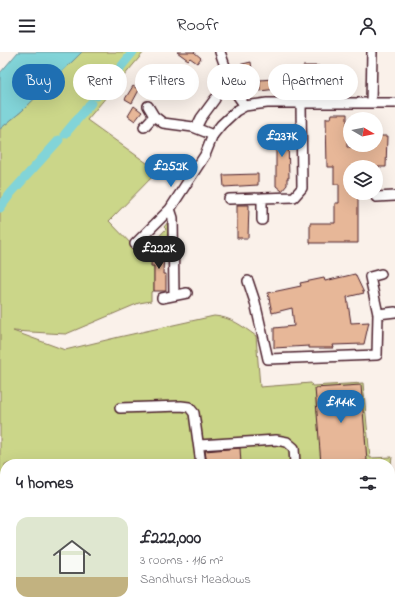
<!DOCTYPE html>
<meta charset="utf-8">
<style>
:root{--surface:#fff;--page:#f2f2f3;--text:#2b2b33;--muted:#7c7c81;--line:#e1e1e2;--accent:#1f6fb2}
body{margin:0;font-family:"Indie Flower",sans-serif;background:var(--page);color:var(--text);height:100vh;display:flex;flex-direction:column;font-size:15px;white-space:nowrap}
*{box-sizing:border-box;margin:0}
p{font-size:13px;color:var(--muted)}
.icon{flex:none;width:22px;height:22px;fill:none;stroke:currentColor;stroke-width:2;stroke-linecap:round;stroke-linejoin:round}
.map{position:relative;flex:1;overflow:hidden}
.panel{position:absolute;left:0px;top:407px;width:395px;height:156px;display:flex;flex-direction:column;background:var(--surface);border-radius:16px 16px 0 0;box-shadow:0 4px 16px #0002}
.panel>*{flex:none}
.top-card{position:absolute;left:12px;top:12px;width:371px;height:36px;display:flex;gap:8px}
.needle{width:26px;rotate:100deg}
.buttons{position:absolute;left:343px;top:60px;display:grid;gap:8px}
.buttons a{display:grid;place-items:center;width:40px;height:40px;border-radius:50%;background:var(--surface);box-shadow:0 4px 16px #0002;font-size:20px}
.price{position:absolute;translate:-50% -34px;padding:0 9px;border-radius:14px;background:var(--accent);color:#fff;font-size:13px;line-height:26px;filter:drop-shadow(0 1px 2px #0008)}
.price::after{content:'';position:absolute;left:50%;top:24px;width:12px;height:9px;margin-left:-6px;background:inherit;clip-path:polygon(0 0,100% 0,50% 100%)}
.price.active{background:#222;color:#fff}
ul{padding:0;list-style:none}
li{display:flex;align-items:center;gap:12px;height:100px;padding:0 16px}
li+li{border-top:1px solid var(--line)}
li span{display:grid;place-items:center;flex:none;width:112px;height:80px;border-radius:12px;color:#555}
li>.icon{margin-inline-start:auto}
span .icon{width:48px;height:48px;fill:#fffc;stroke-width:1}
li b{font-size:17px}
h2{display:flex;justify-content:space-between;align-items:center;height:48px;padding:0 16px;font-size:17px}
.pill{padding:0 14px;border-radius:18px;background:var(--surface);box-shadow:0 4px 16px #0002;font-size:14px;line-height:36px}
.pill.active{background:var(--accent);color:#fff}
header{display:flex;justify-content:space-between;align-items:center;height:52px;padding:0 16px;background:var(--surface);font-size:18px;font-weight:600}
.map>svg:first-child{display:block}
</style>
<header><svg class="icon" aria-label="menu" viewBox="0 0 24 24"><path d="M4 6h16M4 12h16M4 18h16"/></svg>Roofr<svg class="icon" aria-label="person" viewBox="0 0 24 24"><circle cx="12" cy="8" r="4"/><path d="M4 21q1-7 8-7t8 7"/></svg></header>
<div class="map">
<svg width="395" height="563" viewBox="0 0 395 563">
<rect width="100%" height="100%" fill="#faf1ea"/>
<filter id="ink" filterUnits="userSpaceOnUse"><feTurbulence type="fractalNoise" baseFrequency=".025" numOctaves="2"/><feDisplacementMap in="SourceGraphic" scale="8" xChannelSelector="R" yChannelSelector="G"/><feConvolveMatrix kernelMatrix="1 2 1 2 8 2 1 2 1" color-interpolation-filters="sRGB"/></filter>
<g filter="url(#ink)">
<!-- green -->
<path fill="#cbd689" stroke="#8a7a5a" d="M82 0H144L87 68 158 119 109 169 137 198 146 190 151 193 166 177 164 175 168 170 167 194H152V214H154V239L151 240V249L139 251 66 282 13 279 65 298 119 285 214 264C231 265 242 274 256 284L260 335 311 331 312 334 363 331 370 406 392 405 390 420V412H5V558H375V563H0V77L23 58Z"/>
<!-- water -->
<path fill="#82d4d8" stroke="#6c8c93" d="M18 0H82L23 58 0 77V21Z"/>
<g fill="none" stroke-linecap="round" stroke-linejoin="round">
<!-- canal -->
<path stroke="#82d4d8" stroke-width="9" d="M97 44 133 0
M65 82 91 51
M0 156 11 141 59 88"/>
</g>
<!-- building -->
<path fill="#e7b798" stroke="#4a1f2b" d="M177 0H194L201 6 197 11 190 6 188 8Z
M251 10 252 18 236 22 234 14Z
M303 14H319V16L337 15 338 35 303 34Z
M285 26V28H296V38H285V36L260 39V28Z
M133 34 139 38 132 51 125 47Z
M134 54 142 60 135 69 128 64Z
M332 62H347V95H373V93H376V84H387L386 115H350V141H358V191H310V171H335V151H339V132H334V115H327L326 66H331Z
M280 73 286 78V84H288L289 126H287V133L282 139 276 134V80L275 78Z
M258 122V133L224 135 223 123Z
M237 153H249L248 186H237Z
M152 197H164L163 222H166V239H154V214H151Z
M355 222 364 241 347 245 351 271 369 270 364 292 333 293 334 296H309V294L274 296V276L294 274 292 256 272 261 268 241 301 234 300 231 324 226 325 229Z
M361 333 367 409 321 412 315 336Z
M240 396 241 412H207L205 399Z"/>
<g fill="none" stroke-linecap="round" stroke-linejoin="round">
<defs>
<path id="minor" d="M220 0 233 37 245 54
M371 51 372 0
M148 54 154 64
M144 75 154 64 163 71 193 75 213 83
M196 76 201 66 215 47
M376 145 395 144
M229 147 262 146
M170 157 173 166 174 243
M262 168V146L294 145 302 136 301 51
M135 192 170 157 205 103 213 83 221 73 236 59 245 54 267 51H395
M248 229 255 250 268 307 377 303 378 262 395 260
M162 246 187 241
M378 262 370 225 381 222
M120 356 181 354 189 355 194 361 201 412
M199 393 276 388 287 390 294 396 295 412
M260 558V563
M364 563V558"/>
<path id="major" d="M390 496 395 454
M381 563 382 558"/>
</defs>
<!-- minor casing -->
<use href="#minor" stroke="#4a1f2b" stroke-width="12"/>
<!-- major casing -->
<use href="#major" stroke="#4a1f2b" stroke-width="14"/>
<!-- minor -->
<use href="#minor" stroke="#fff" stroke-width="9"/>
<!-- major -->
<use href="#major" stroke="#fae180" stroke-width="11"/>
</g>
</g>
</svg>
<div class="buttons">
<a><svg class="needle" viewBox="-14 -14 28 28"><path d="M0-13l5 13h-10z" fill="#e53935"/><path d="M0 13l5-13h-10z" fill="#7c7c81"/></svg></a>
<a><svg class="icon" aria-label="layers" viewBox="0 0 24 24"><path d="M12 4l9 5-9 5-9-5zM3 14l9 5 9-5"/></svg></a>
</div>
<b class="price" style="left:282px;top:106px">£237K</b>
<b class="price" style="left:171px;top:136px">£252K</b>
<b class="price active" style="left:159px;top:218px">£222K</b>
<b class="price" style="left:341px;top:372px">£144K</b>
<div class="top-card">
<a class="pill active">Buy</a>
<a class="pill">Rent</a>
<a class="pill">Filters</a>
<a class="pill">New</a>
<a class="pill">Apartment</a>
</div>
<section class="panel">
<h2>4 homes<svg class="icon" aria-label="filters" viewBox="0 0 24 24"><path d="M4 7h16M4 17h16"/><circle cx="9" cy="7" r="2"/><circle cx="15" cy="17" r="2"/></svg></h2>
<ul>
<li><span style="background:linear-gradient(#dfe7d0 75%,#c2b280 0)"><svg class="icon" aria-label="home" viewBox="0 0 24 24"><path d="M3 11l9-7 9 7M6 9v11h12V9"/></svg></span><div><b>£222,000</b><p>3 rooms · 116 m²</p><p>Sandhurst Meadows</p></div></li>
</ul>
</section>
</div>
